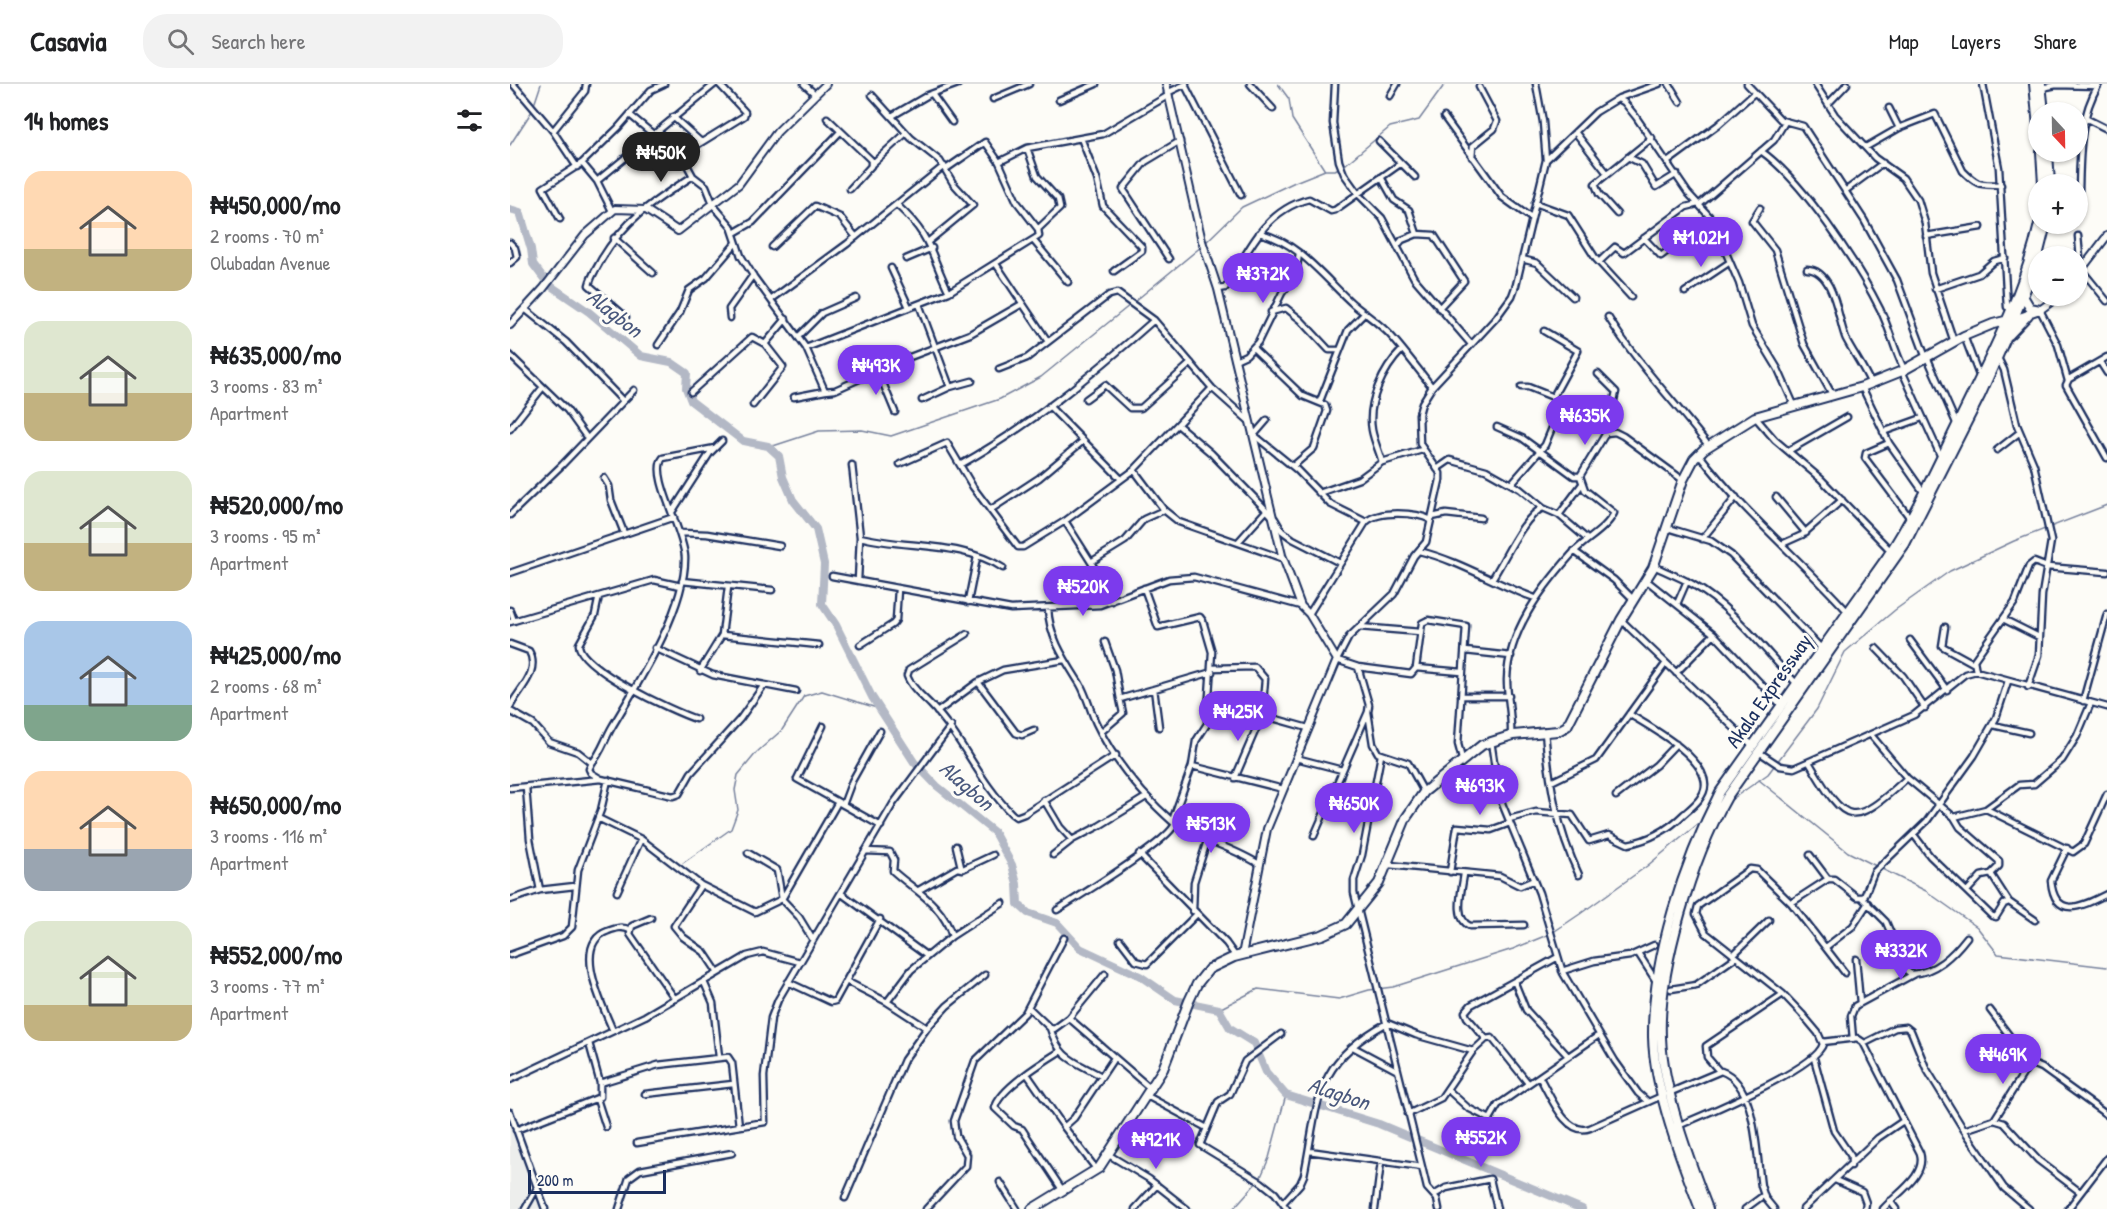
<!DOCTYPE html>
<meta charset="utf-8">
<style>
:root{--surface:#fff;--page:#f2f2f2;--text:#202124;--muted:#757577;--line:#e0e0e0;--accent:#7c3aed}
body{margin:0;font-family:"Patrick Hand",sans-serif;background:var(--page);color:var(--text);height:100vh;display:flex;flex-direction:column;font-size:22px;white-space:nowrap}
*{box-sizing:border-box;margin:0}
p{font-size:20px;color:var(--muted)}
.icon{flex:none;width:33px;height:33px;fill:none;stroke:currentColor;stroke-width:2;stroke-linecap:round;stroke-linejoin:round}
.map{position:relative;flex:1;overflow:hidden}
.side{display:flex;flex-direction:column;background:var(--surface);width:510px}
.side>*{flex:none}
.needle{width:39px;rotate:158deg}
.fabs{position:absolute;left:1518px;top:18px;display:grid;gap:12px}
.fabs a{display:grid;place-items:center;width:60px;height:60px;border-radius:50%;background:var(--surface);box-shadow:0 2px 4px #0004;font-size:30px}
.scale{position:absolute;left:18px;bottom:15px;width:138px;box-sizing:border-box;padding-left:6px;border:3px solid #1b2f5e;border-top:0;font-size:16px;line-height:21px;white-space:nowrap;color:#1b2f5e;-webkit-text-stroke:4px #fdfcf7;paint-order:stroke}
.price{position:absolute;translate:-50% -51px;padding:0 14px;border-radius:21px;background:var(--accent);color:#fff;font-size:20px;line-height:39px;filter:drop-shadow(0 2px 3px #0008)}
.price::after{content:'';position:absolute;left:50%;top:36px;width:18px;height:14px;margin-left:-9px;background:inherit;clip-path:polygon(0 0,100% 0,50% 100%)}
.price.on{background:#222;color:#fff}
ul{padding:0;list-style:none}
li{display:flex;align-items:center;gap:18px;height:150px;padding:0 24px}
li span{display:grid;place-items:center;flex:none;width:168px;height:120px;border-radius:18px;color:#555}
li>.icon{margin-inline-start:auto}
span .icon{width:72px;height:72px;fill:#fffc;stroke-width:1}
li b{font-size:26px}
h2{display:flex;justify-content:space-between;align-items:center;height:72px;padding:0 24px;font-size:26px}
header{display:flex;align-items:center;gap:36px;box-sizing:border-box;height:84px;padding:0 30px;background:var(--surface);border-bottom:2px solid var(--line)}
header strong{font-size:28px}
nav{display:flex;gap:33px;margin-inline-start:auto;font-size:21px}
.search{width:420px;height:54px;background:var(--page);display:flex;align-items:center;gap:15px;box-sizing:border-box;padding:0 21px;border-radius:24px;color:var(--muted);font-size:22px}
main{display:flex;flex:1;min-height:0}
.map>svg:first-child{display:block}
</style>
<header>
<strong>Casavia</strong>
<div class="search"><svg class="icon" aria-label="search" viewBox="0 0 24 24"><circle cx="10" cy="10" r="6"/><path d="M15 15l6 6"/></svg>Search here</div>
<nav><a>Map</a><a>Layers</a><a>Share</a></nav>
</header>
<main>
<section class="side">
<h2>14 homes<svg class="icon" aria-label="filters" viewBox="0 0 24 24"><path d="M4 7h16M4 17h16"/><circle cx="9" cy="7" r="2"/><circle cx="15" cy="17" r="2"/></svg></h2>
<ul>
<li><span style="background:linear-gradient(#ffd9b3 65%,#c2b280 0)"><svg class="icon" aria-label="home" viewBox="0 0 24 24"><path d="M3 11l9-7 9 7M6 9v11h12V9"/></svg></span><div><b>₦450,000/mo</b><p>2 rooms · 70 m²</p><p>Olubadan Avenue</p></div></li>
<li><span style="background:linear-gradient(#dfe7d0 60%,#c2b280 0)"><svg class="icon" aria-label="home" viewBox="0 0 24 24"><path d="M3 11l9-7 9 7M6 9v11h12V9"/></svg></span><div><b>₦635,000/mo</b><p>3 rooms · 83 m²</p><p>Apartment</p></div></li>
<li><span style="background:linear-gradient(#dfe7d0 60%,#c2b280 0)"><svg class="icon" aria-label="home" viewBox="0 0 24 24"><path d="M3 11l9-7 9 7M6 9v11h12V9"/></svg></span><div><b>₦520,000/mo</b><p>3 rooms · 95 m²</p><p>Apartment</p></div></li>
<li><span style="background:linear-gradient(#a9c7e8 70%,#7fa58c 0)"><svg class="icon" aria-label="home" viewBox="0 0 24 24"><path d="M3 11l9-7 9 7M6 9v11h12V9"/></svg></span><div><b>₦425,000/mo</b><p>2 rooms · 68 m²</p><p>Apartment</p></div></li>
<li><span style="background:linear-gradient(#ffd9b3 65%,#9aa5b1 0)"><svg class="icon" aria-label="home" viewBox="0 0 24 24"><path d="M3 11l9-7 9 7M6 9v11h12V9"/></svg></span><div><b>₦650,000/mo</b><p>3 rooms · 116 m²</p><p>Apartment</p></div></li>
<li><span style="background:linear-gradient(#dfe7d0 70%,#c2b280 0)"><svg class="icon" aria-label="home" viewBox="0 0 24 24"><path d="M3 11l9-7 9 7M6 9v11h12V9"/></svg></span><div><b>₦552,000/mo</b><p>3 rooms · 77 m²</p><p>Apartment</p></div></li>
</ul>
</section>
<div class="map">
<svg width="1597" height="1125" viewBox="0 0 1597 1125">
<rect width="100%" height="100%" fill="#fdfcf7"/>
<filter id="ink" filterUnits="userSpaceOnUse"><feTurbulence type="fractalNoise" baseFrequency=".0167" numOctaves="2"/><feDisplacementMap in="SourceGraphic" scale="12" xChannelSelector="R" yChannelSelector="G"/><feConvolveMatrix kernelMatrix="1 2 1 2 8 2 1 2 1" color-interpolation-filters="sRGB"/></filter>
<g filter="url(#ink)">
<!-- built -->
<path fill="#edeeec" d="M0 1036 33 1125H0Z"/>
<g fill="none" stroke-linecap="round" stroke-linejoin="round">
<!-- stream -->
<path stroke="#76819c" stroke-width="1.5" d="M768 0 779 15 782 35 814 85
M25 18 31 0
M0 61 22 27
M695 159 732 123 785 98 815 86H825L836 80 880 43 909 36 935 0
M624 218 692 162
M260 363 309 347 352 346 381 352 490 315 531 293 620 221
M1249 696 1338 768 1416 807 1467 843 1488 870 1597 883
M1218 718 1258 690 1307 625 1335 568 1385 526 1440 487 1504 457 1597 421
M173 779 221 745 228 726 225 706 228 691 247 668 272 646 294 612 312 607 370 625
M709 925 748 905 829 915 859 906 883 903 1003 865 1042 849 1070 830 1137 782 1194 735
M750 1095 759 1074 776 1011
M723 1125 747 1098"/>
<!-- river -->
<path stroke="#b3b8c5" stroke-width="8" d="M0 125 10 128 21 165 23 180 38 200 79 228 131 272 161 278 177 289 176 304 181 317 233 357 258 362 269 372 273 393 283 416 306 445 314 480 312 520 326 541 362 613 404 678 427 702 484 748 502 781 507 800 508 820 518 829 547 839 570 864 630 892 665 916 709 925 720 944 744 959 756 988 776 1011 869 1040 1072 1125"/>
<defs>
<path id="minor" d="M3 0 43 47 67 83
M294 0 305 10
M740 0 763 25
M825 0 823 39 829 77 834 90 849 111 872 134 904 194 960 259
M1159 0 1170 18
M1237 0 1271 36 1293 42 1354 136 1387 196 1416 274
M1305 0 1325 31 1365 74 1393 94 1408 116 1415 139 1421 189 1444 258
M1473 0 1489 84 1497 223
M675 1 731 111
M1532 4 1546 1 1588 2
M657 9 676 0
M422 10 442 38
M362 11 401 54 430 77 443 99 463 121 419 157
M880 12 887 0
M483 15 519 0
M1108 15 1114 18 1126 33 1178 109 1201 134 1229 199 1242 242 1268 285 1284 321
M549 16 586 0
M1318 20 1337 0
M1379 24 1389 44
M120 31 143 50
M382 32 418 11 448 0
M163 33 191 58
M934 33 992 113 1021 134
M317 34 361 76V82L340 105
M1575 34 1597 45
M43 47 75 7 76 0
M1065 48 1097 89
M571 54 587 95 593 122 632 163V167L604 187
M869 57 905 93
M1356 63 1389 44 1425 30 1453 87C1469 103 1470 100 1491 101
M1251 67C1292 96 1347 179 1370 225 1380 245 1384 266 1394 285
M171 70 183 92 196 102 204 122 221 142 231 172 244 193 296 264 315 307 325 306 392 276 460 250 512 220
M962 73 963 62 984 45 987 37 969 3
M1118 73 1132 80 1146 103 1167 90
M1036 76 1086 28 1109 14 1149 0
M1159 77 1208 41 1244 9
M489 78 517 64 593 50 659 11
M72 79 87 97
M158 79 234 32 235 28 209 0
M362 80 396 49
M436 85 475 58 489 78 507 118 528 145
M871 93 884 116 899 126 907 150 924 151 954 197 929 224
M1335 107 1373 79
M1569 109C1570 71 1569 33 1589 0
M1025 119 1058 131 1086 175 1121 213
M1190 120 1264 56 1275 38
M387 121C423 154 419 168 439 208L529 152 528 145 550 124 548 115 527 92 517 64
M1250 124 1242 137 1265 166 1294 260 1323 312
M102 127 87 97 205 0
M1107 130 1089 110 1085 100 1142 54
M50 135 33 104 72 79 108 44 141 6 154 0
M224 149 243 138 330 48
M749 149C788 157 815 195 843 220 856 231 871 240 882 253 896 269 909 286 922 303
M1416 152 1471 143
M1568 152 1571 185 1597 217
M104 154 143 189
M1134 154 1151 172 1201 134
M523 156 558 198
M0 159 5 164 7 173 0 179
M888 161 892 156 907 150
M262 163 305 122 330 133 346 153
M396 175 422 164
M659 175 613 105 635 78 670 57
M1012 175 1027 179 1063 213
M1089 178 1105 163 1114 169 1176 123 1188 120
M486 180 537 256
M381 184 399 223
M1297 185C1325 186 1328 237 1336 255 1344 270 1354 284 1361 300
M708 205 715 204 719 199C739 164 756 126 799 115L821 127 825 126 890 80
M1425 205 1469 190 1484 177 1495 174
M1175 208 1220 178
M262 215 337 160 434 82
M409 220 440 303 462 297
M15 225 56 258 113 317
M1530 226 1548 261 1558 297
M761 228 776 224 791 236 819 266H830
M116 233 79 201C81 192 87 184 91 176 115 135 144 117 183 92
M1098 233C1127 280 1165 318 1198 361
M220 234 219 225 243 191
M1034 247 1068 267 1043 313
M289 252 312 229 346 214
M1454 252 1470 294
M255 260 276 235
M148 261 170 228 179 206 196 194 226 159
M296 264 439 208
M744 265 793 312 815 321 817 327 804 364 783 382
M892 266C873 285 857 318 862 346 864 357 869 367 872 378L912 366
M0 271 57 326 77 354
M1487 272 1494 286 1507 341 1524 381 1541 457 1532 511 1529 571 1518 603
M1417 273 1447 341
M1597 273 1559 295 1556 301 1597 374
M725 276 736 271 748 258 772 209 786 191 789 169
M1590 278 1597 289
M489 285 517 274 599 211 607 209 644 236 702 304 739 337
M368 287 385 328
M1392 287 1431 373
M1352 303 1379 359 1414 409
M181 308 242 253 255 260 273 283 243 321
M284 313 315 307
M576 315 595 301 620 324H631L681 279
M412 316 440 303
M810 317 838 246 855 229
M539 322 611 395
M1245 333 1265 356 1311 395 1381 467
M757 336 744 351 787 386 820 420 856 438C869 426 906 428 921 436
M669 342 701 369 765 435 772 447 783 455 830 479
M987 343 1012 354 1064 392H1070
M0 345 33 303
M1373 348 1412 334
M1096 349 1105 348 1113 352 1173 396
M1379 359 1356 369 1355 374 1400 434
M205 364 153 374C139 390 174 447 175 473 176 525 128 599 102 643 95 655 91 669 82 679L79 685 81 689 91 695 163 712 169 710 181 689 230 635 254 601
M1487 366 1510 348
M1278 367 1337 333
M1189 370C1232 427 1289 474 1337 527
M390 380 437 359 463 403 508 463H513L555 437 624 386 702 304
M342 381 350 453C396 465 452 457 493 484
M450 381C520 342 583 290 644 236
M927 385 940 376 976 386 1010 405 1033 424 1049 431 1077 455
M624 386 654 426 669 438 774 475
M1070 392 1096 349 1106 308 1088 290
M94 394 99 402 101 416 114 449
M1001 400 1035 361 1049 327 1043 313 1018 303H1011
M809 409 849 395 872 378
M1266 413 1296 449
M480 426 529 394 573 357
M162 428 200 369 212 357
M0 431 52 381 124 306
M1049 431 1072 400
M922 433 936 430 971 434
M555 437 581 478 602 517
M1158 444 1201 457 1221 471 1311 564
M171 449 197 450 270 462
M1192 455 1226 413
M728 458 755 428
M1272 460 1292 451 1332 416
M909 467C950 477 985 500 1025 514
M1064 467 1104 496 1124 516
M581 478 615 457 634 435 654 426
M1144 482C1156 488 1170 493 1182 500 1224 524 1253 565 1286 599
M1537 483 1597 488
M0 489 164 433
M322 492 501 525 590 521 659 495 684 493 791 522
M982 495C994 477 1014 431 1033 424
M1136 496 1204 550 1271 621
M172 497 262 506
M348 497 350 453
M634 504 648 543 690 533 693 537 702 568 697 640 686 657 682 682 662 737
M89 512 85 531 69 560C67 583 164 628 186 635
M458 518 467 473
M1167 520 1177 497
M538 524C539 553 555 576 570 600 577 612 580 626 586 639 604 677 633 712 665 740 657 759 569 812 547 826
M0 526 4 537
M799 530 856 438
M1111 536 1242 661
M1495 536 1529 553
M0 538 144 496 171 502
M849 543 910 548
M1435 543 1432 562 1463 579
M457 550 399 586 397 592C401 603 412 612 421 621 453 654 469 698 502 730L506 733 514 730 606 671
M212 551 309 561
M1400 556 1437 606
M595 558 605 586 610 615
M0 560 19 567C31 588 8 606 0 623
M350 561 383 540 386 536 388 505
M145 564 203 591 286 607
M1366 564 1393 592 1415 624
M955 567 1001 572
M702 584 745 583 755 595 752 631 725 694
M906 584 952 588
M190 587 212 551 218 503
M1466 587 1464 576 1505 518 1519 482 1524 478 1537 483
M1166 589 1204 550
M468 598 506 649 512 651 524 646
M644 605 649 643
M951 612H999
M1573 617 1597 530
M0 627 23 640 39 658 68 668 82 679
M427 628 468 598 493 586 554 576
M858 628 863 660 868 669 898 679 914 708
M752 631 798 644
M1483 641 1519 649
M313 642 287 695 371 742
M591 648 613 629 610 615 702 588
M1035 648C1039 698 1047 745 1069 791
M1001 651C1002 632 997 614 997 596 998 547 1031 505 1061 471 1074 456 1096 446 1104 429L1075 406 1070 392
M1361 651 1397 694 1444 733 1450 743 1489 777V782L1481 790 1499 818
M981 657 989 712 1029 809 1053 889 1105 977 1128 1009 1137 1017
M1249 668 1270 682 1284 684 1404 631 1455 590 1466 587 1597 623
M871 671 852 771 844 796V809L912 1083 917 1104 927 1115 929 1125
M786 674 832 686
M952 675 948 660 956 542 918 536 912 539 906 584 901 590 848 583 827 576 839 553 884 510 904 472 916 458 930 396V389L910 360 909 330 912 319 922 303 986 234 1002 212 1006 201 1036 76 1033 38 1026 0
M1299 678C1337 743 1342 744 1397 694
M682 682 773 705
M1041 698 1086 676 1156 579
M16 703 20 755 30 806
M0 704 91 695
M1106 712 1146 681 1166 660
M534 716 550 743 562 756
M333 721 342 697 370 647
M1476 725 1509 701 1524 700 1552 676 1567 652 1581 619
M1444 733 1476 725 1563 768 1574 760 1597 710
M88 734 131 755 191 801 245 828 272 815 328 718
M999 735 1026 728 1062 731 1079 757 1099 751 1118 760C1139 756 1159 745 1174 730 1182 723 1195 713 1195 701 1195 672 1140 643 1119 630
M665 740C692 756 722 763 749 780
M1404 751 1420 772 1482 832 1486 833 1494 820 1499 818 1525 836
M804 752 858 628 859 621 848 583
M446 762 451 783
M1557 764 1541 797C1545 837 1573 822 1597 810
M355 767 380 768 384 776 383 787C406 808 432 819 442 852L401 886 377 918
M238 769 267 786 272 815 289 833 303 856
M629 770 716 859 726 873
M543 771 562 756 589 742 636 713
M1300 771 1318 795
M879 781 990 792 1010 802 1024 796
M940 788 947 743 981 746 1000 739
M954 790C952 806 943 835 960 842L1014 841
M191 801 164 842 173 853 194 868 208 889
M409 806 447 784 453 785 483 771
M1457 807 1471 792 1481 790
M107 808 131 755
M332 810 417 872
M1352 814 1376 838 1397 887 1401 890C1425 889 1443 871 1457 853
M0 816 30 806 65 802
M1281 819 1318 795H1324L1347 813H1354L1364 788 1417 737 1464 672 1486 634 1498 597
M683 827 684 798 697 757
M141 834 122 842 120 850 165 915
M442 852 493 819
M610 856 626 877 637 880 686 831
M1316 863 1343 842 1358 819
M1128 869 1146 897
M0 871 53 852 62 843 68 786 91 726 98 696
M1223 871 1259 836
M1346 875 1350 919
M1052 887 1084 877 1120 872 1144 861
M595 890 559 934 641 1005
M336 897 377 918 417 944
M194 898 203 919 209 973
M278 898 321 918 325 917 370 835
M1005 899 1016 926 1058 972
M1161 905 1186 901 1226 873
M518 923 540 944
M1480 926 1520 979 1532 984 1597 1031
M559 934 544 945 540 944C550 976 563 976 591 992
M103 947C94 924 60 860 98 847 106 844 112 842 120 846
M771 950 735 977 720 1010 708 1018 690 1061 751 1098 765 1109 777 1125
M1343 955 1341 932 1345 922 1404 890
M1312 958 1347 954 1353 958 1410 1069C1417 1092 1387 1109 1373 1125
M1355 959 1385 944 1396 943 1401 947 1416 984 1454 1046
M843 963 888 987
M549 968C533 978 489 1005 485 1024L504 1042 512 1045 553 1107
M1304 974 1324 1047 1341 1072V1082
M1209 987 1197 973 1196 962 1273 910
M517 990 554 1043
M1030 994C1040 1011 1056 1053 1080 1044L1154 1011
M0 996 135 932 237 872 253 868 290 878
M90 999 148 981 218 973 222 979 229 1042
M1018 999 982 954 976 955 957 933 955 928 961 921 1048 873
M937 1005 958 1024 980 1035 988 1021 1089 951
M1161 1008 1211 987C1247 999 1246 1069 1251 1102L1255 1114 1264 1125
M135 1010 223 1000
M637 1012 695 1043
M87 1015 96 1043
M0 1028 35 1125
M898 1030 931 1014 963 967 976 955
M1484 1036 1520 979
M1170 1041C1196 1030 1307 984 1313 960L1308 949 1292 930 1273 910 1196 849 1186 830 1188 822 1240 785 1247 786 1281 819 1335 889
M6 1046 90 1013V999L79 959
M127 1059 255 1038 254 992 261 934 268 916 383 720 441 642
M799 1067 912 1083
M599 1071 639 1095 677 1125
M587 1086 554 1043 564 1034 604 974
M1325 1096 1352 1108 1356 1119 1355 1125
M490 1098 507 1125
M924 1111 936 1104 980 1095 987 1125
M335 1114 394 976 417 944 437 922 475 891
M1380 1117 1386 1125
M773 1119 790 1100 794 1091C809 1018 802 980 877 939L906 951 963 967
M15 1125 27 1104
M109 1125 119 1094 130 1086 222 1069
M416 1125 456 1082 457 1071 446 1052 444 1037 465 977 515 929 554 854
M625 1125 647 1101
M865 1125 871 1078
M1235 1125 1254 1111
M1293 1125 1368 1054 1393 1037
M1519 1125 1494 1104 1454 1046 1484 1036 1494 1039 1528 1076 1570 1108
M1558 1125 1597 1074"/>
<path id="tertiary" d="M656 0 692 157 708 205 772 471 791 522 799 530 827 576 757 745 732 871
M1568 190 1597 152
M1503 235 1530 226 1549 212
M0 241 33 205 75 151 105 125 136 126 168 147 229 100 267 48 316 0"/>
<path id="primary" d="M1524 0 1528 43
M1531 0 1534 28
M1531 68 1533 100
M1538 68 1540 100
M1513 212 1520 224 1530 226
M1499 251 1518 231
M522 1125 589 1084 653 985 679 917 687 900 699 885 724 873 812 851 836 840 869 799 896 734 914 708 972 661 1003 651 1048 647 1057 642 1111 536 1143 484 1173 396 1184 375 1194 365 1245 333 1352 303 1392 287 1454 252 1483 240 1503 235
M1190 1125C1171 1076 1144 1005 1143 953 1142 873 1174 779 1210 708L1377 473C1405 431 1426 384 1448 339 1479 275 1514 209 1529 140
M1198 1125C1179 1075 1153 1006 1151 953 1148 885 1183 773 1217 713L1395 460 1470 312 1496 254 1526 180 1536 140"/>
</defs>
<!-- minor casing -->
<use href="#minor" stroke="#1b2f5e" stroke-width="9"/>
<!-- tertiary casing -->
<use href="#tertiary" stroke="#1b2f5e" stroke-width="10"/>
<!-- primary casing -->
<use href="#primary" stroke="#1b2f5e" stroke-width="12"/>
<!-- minor -->
<use href="#minor" stroke="#fdfcf7" stroke-width="4.5"/>
<!-- tertiary -->
<use href="#tertiary" stroke="#fdfcf7" stroke-width="6"/>
<!-- primary -->
<use href="#primary" stroke="#fdfcf7" stroke-width="8"/>
</g>
</g>
<g text-anchor="middle" stroke-width="6" stroke-linejoin="round" paint-order="stroke">
<!-- street labels -->
<g font-size="21" fill="#1b2f5e" stroke="#fdfcf7">
<text transform="translate(1259 607) rotate(-55)" y="7">Akala Expressway</text>
</g>
<!-- water labels -->
<g font-size="22" font-style="italic" fill="#49587d" stroke="#fdfcf7">
<text transform="translate(105 229) rotate(38)" y="8">Alagbon</text>
<text transform="translate(457 701) rotate(41)" y="8">Alagbon</text>
<text transform="translate(829 1009) rotate(18)" y="8">Alagbon</text>
</g>
</g>
</svg>
<div class="fabs">
<a><svg class="needle" viewBox="-14 -14 28 28"><path d="M0-13l5 13h-10z" fill="#e53935"/><path d="M0 13l5-13h-10z" fill="#757577"/></svg></a>
<a>+</a>
<a>−</a>
</div>
<div class="scale">200 m</div>
<b class="price on" style="left:151px;top:99px">₦450K</b>
<b class="price" style="left:1191px;top:184px">₦1.02M</b>
<b class="price" style="left:753px;top:220px">₦372K</b>
<b class="price" style="left:366px;top:312px">₦493K</b>
<b class="price" style="left:1075px;top:362px">₦635K</b>
<b class="price" style="left:573px;top:533px">₦520K</b>
<b class="price" style="left:728px;top:658px">₦425K</b>
<b class="price" style="left:970px;top:732px">₦693K</b>
<b class="price" style="left:844px;top:750px">₦650K</b>
<b class="price" style="left:701px;top:770px">₦513K</b>
<b class="price" style="left:1391px;top:897px">₦332K</b>
<b class="price" style="left:1493px;top:1001px">₦469K</b>
<b class="price" style="left:971px;top:1084px">₦552K</b>
<b class="price" style="left:646px;top:1086px">₦921K</b>
</div>
</main>
